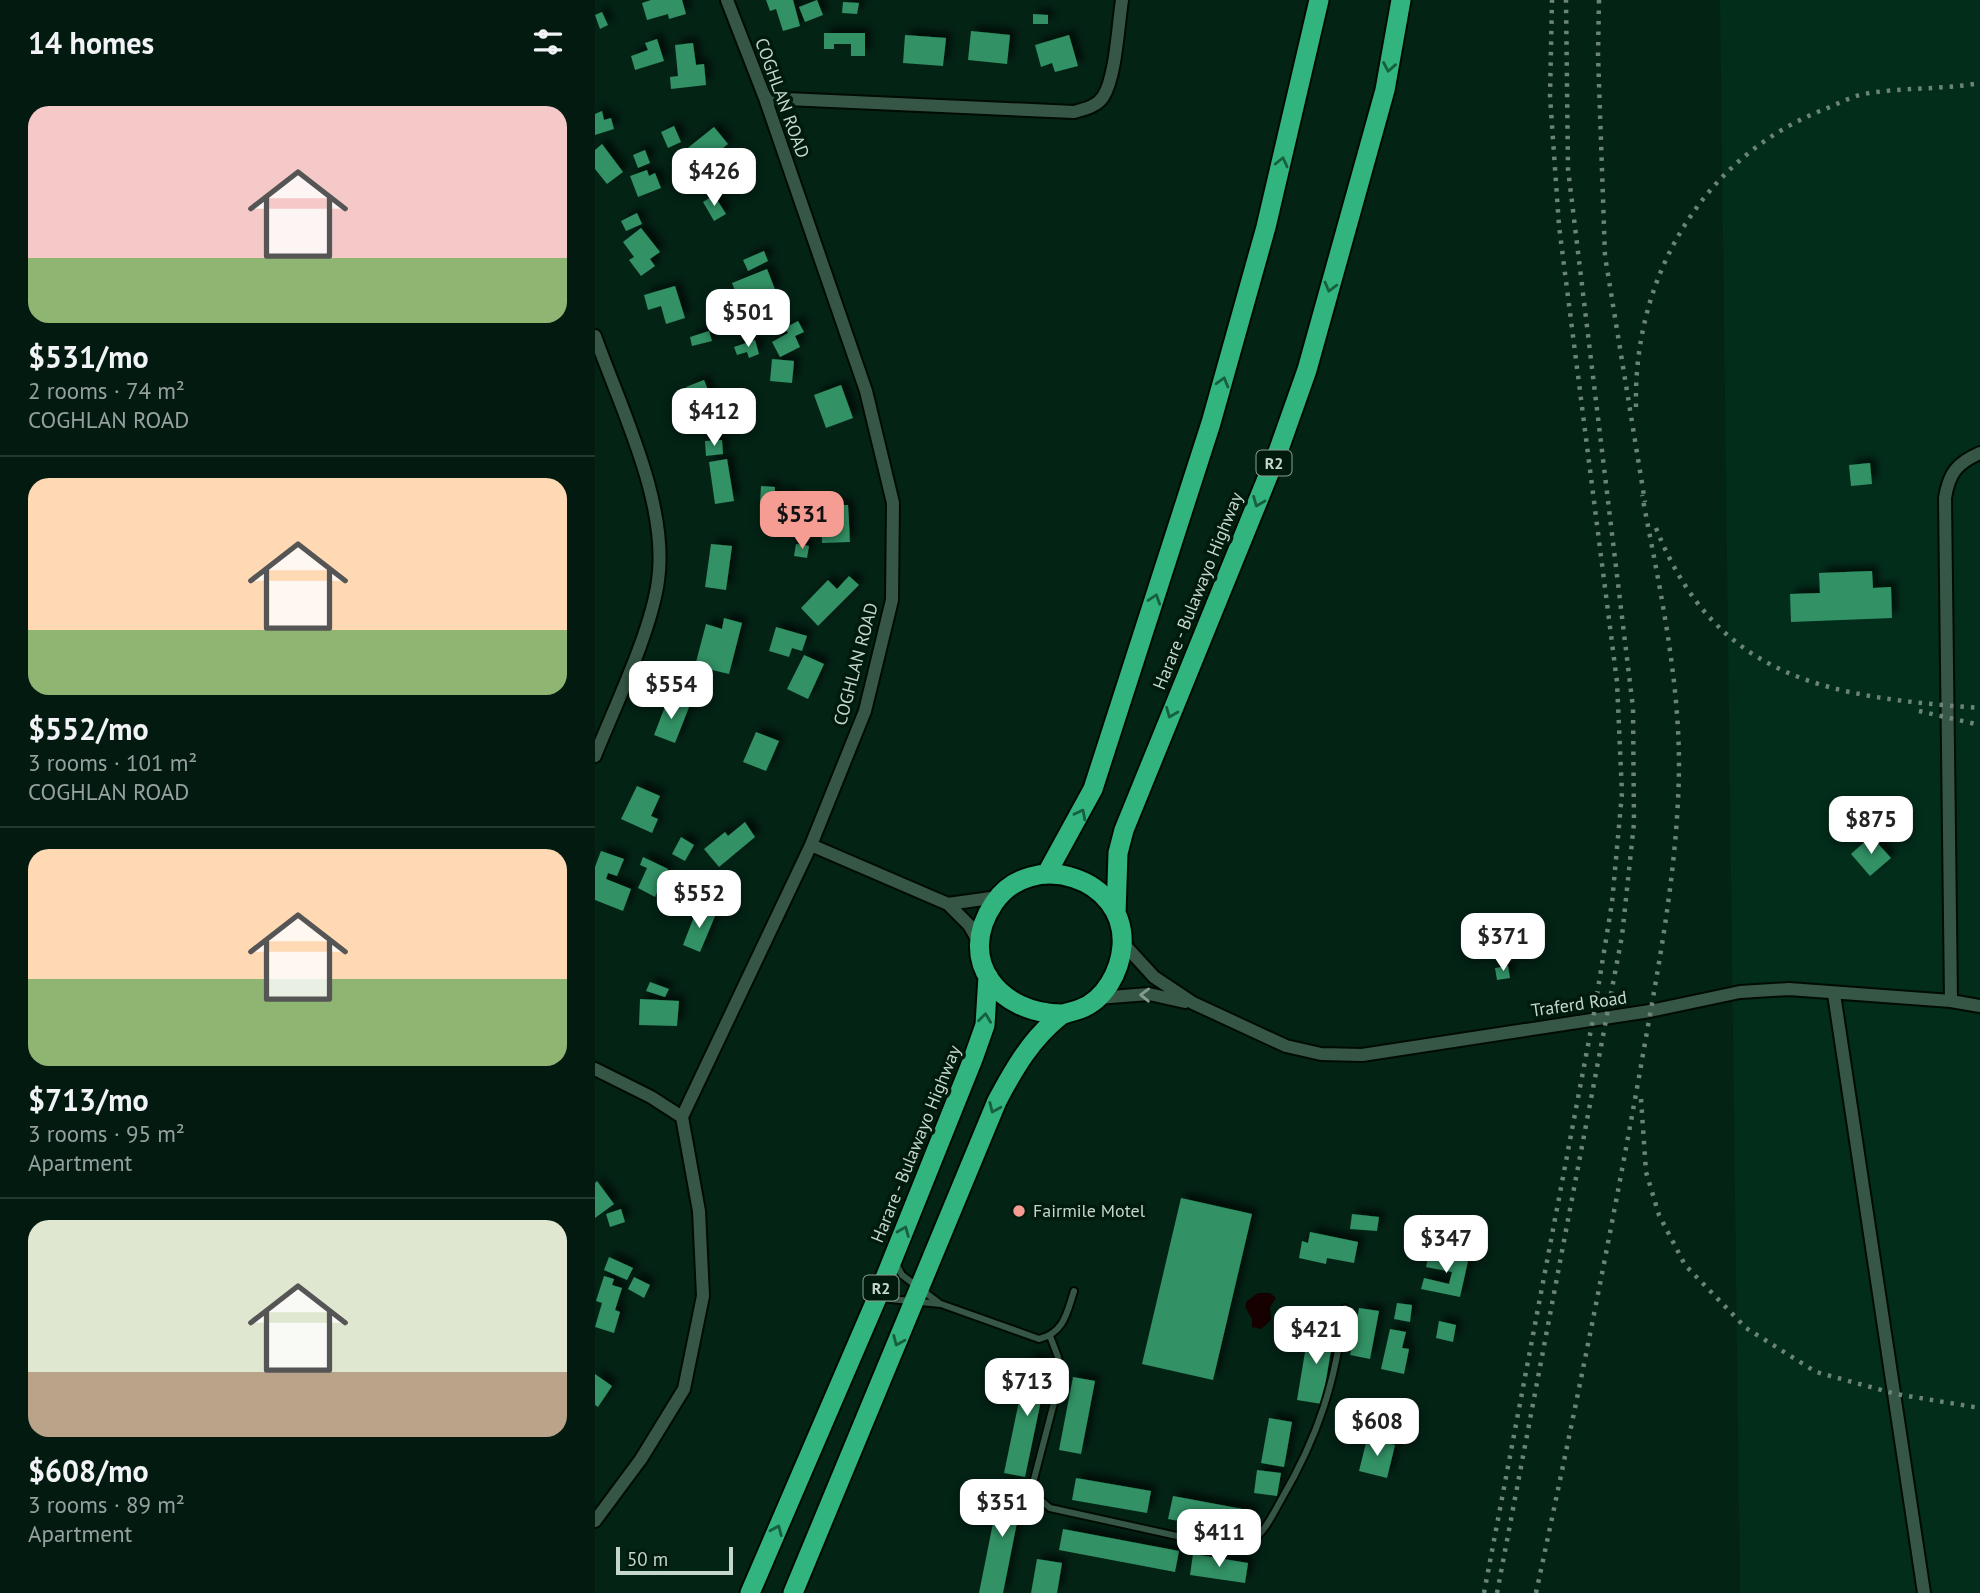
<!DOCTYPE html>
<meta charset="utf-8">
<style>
:root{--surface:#021a10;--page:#0c2319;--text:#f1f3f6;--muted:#96a19f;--line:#233830;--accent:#f59c93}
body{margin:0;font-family:"PT Sans",sans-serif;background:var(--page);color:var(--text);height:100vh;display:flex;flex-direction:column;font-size:26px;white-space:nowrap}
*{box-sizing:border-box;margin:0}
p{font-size:23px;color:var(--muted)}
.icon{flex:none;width:38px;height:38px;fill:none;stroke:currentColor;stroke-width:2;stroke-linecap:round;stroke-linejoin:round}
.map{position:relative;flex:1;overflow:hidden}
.details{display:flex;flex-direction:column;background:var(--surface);width:595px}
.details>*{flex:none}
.scale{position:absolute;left:21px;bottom:18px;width:117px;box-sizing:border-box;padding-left:7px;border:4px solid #c5d6cc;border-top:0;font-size:19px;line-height:24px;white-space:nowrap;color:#c5d6cc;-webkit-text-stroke:5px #001a0c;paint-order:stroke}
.price{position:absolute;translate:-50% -60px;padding:0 16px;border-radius:14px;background:#fff;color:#222;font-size:23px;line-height:46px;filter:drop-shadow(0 2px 4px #0008)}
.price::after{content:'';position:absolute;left:50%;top:42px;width:21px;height:16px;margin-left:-10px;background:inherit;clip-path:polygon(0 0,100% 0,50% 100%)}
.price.selected{background:var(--accent);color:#111}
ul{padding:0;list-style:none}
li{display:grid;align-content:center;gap:14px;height:371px;padding:0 28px}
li+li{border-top:2px solid var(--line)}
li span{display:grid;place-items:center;height:217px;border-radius:21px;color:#555}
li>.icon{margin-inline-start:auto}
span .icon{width:126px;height:126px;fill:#fffc;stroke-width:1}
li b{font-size:30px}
h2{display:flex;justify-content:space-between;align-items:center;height:84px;padding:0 28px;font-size:30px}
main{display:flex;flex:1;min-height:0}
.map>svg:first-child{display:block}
</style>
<main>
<section class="details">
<h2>14 homes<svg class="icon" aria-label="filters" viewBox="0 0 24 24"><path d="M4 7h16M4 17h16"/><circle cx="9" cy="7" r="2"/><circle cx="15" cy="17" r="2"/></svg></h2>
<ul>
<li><span style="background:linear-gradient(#f6c9c9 70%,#8fb573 0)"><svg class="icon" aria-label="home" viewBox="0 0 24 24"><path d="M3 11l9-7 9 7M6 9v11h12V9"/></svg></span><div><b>$531/mo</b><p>2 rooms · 74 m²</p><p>COGHLAN ROAD</p></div></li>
<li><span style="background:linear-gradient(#ffd9b3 70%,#8fb573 0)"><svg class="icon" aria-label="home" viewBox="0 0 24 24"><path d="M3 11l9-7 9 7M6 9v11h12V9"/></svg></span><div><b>$552/mo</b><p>3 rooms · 101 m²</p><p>COGHLAN ROAD</p></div></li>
<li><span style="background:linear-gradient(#ffd9b3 60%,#8fb573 0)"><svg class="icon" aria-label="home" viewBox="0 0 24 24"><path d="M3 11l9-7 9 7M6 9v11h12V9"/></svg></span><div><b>$713/mo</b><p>3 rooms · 95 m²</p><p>Apartment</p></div></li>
<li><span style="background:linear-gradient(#dfe7d0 70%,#b9a48a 0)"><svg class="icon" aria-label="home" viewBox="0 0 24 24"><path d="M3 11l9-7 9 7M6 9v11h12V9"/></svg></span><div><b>$608/mo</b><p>3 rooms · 89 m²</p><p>Apartment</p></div></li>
</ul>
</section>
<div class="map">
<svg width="1385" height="1593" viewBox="0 0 1385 1593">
<defs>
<filter id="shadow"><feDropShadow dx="6" dy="-6" stdDeviation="3.5" flood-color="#0009"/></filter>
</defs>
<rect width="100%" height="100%" fill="#032315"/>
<!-- built -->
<path fill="#022d1b" d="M1125 0H1385V1593H1145Z"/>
<!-- water -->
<path fill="#160000" d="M663 1293H675L681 1298 675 1307 676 1320 666 1329 657 1327V1319L650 1307 652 1301Z"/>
<!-- building -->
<path fill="#309165" filter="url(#shadow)" d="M56 0H87L91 14 74 19 73 14 52 20 47 3Z
M171 0H198L205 26 188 31 181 9 175 11Z
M222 0 228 15 210 22 204 7Z
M248 2 264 3 262 14 247 13Z
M7 12 13 25 5 29 0 15Z
M438 14 453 15V24H438Z
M376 31 415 35 412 64 373 60Z
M229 33H270V56H256V44H239V49H229Z
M310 35 351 38 348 66 308 63Z
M474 35 483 66 460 72 457 63 446 67 440 45Z
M62 39 69 61 40 70 36 56 53 50 50 43Z
M98 43 101 65 109 64 111 85 76 89 75 77 83 76 80 45Z
M7 111 9 120 16 118 19 129 0 135V114Z
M79 126 86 142 73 148 66 132Z
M119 127 133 144 103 168 89 151Z
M7 144 28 172 12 184 0 169V150Z
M50 150 55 163 43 168 38 155Z
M52 170 54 176 60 173 66 188 43 197 35 176Z
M119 195 131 214 119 221 108 202Z
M42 213 47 224 31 231 26 221Z
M46 228 65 252 55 259 60 266 46 276 34 260 39 257 28 242Z
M169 251 173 261 153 271 148 260Z
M172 269 181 292 146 306 137 283Z
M80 286 90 318 71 324 66 306 53 310 49 295Z
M203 321 209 332 200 336 205 347 185 357 177 342 193 333 190 328Z
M114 331 117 341 97 346 95 337Z
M160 340 164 354 154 358 152 352 142 355 139 347Z
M177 359 199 361 197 383 175 381Z
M109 380 118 403 99 410 91 387Z
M246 385 258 418 231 428 219 395Z
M117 406 122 418 96 429 91 417Z
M127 440 128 454 111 456 110 441Z
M132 459 139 501 120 504 114 462Z
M1275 463 1277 484 1256 486 1254 465Z
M166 486 180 487 179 505 165 503Z
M184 493 199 494 198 509 183 508Z
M253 505 255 542 227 543 226 506Z
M116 544 137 546 131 590 110 587Z
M201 544 214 546 212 558 199 556Z
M1277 571 1278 588 1296 587 1297 618 1196 622 1195 594 1225 593 1224 573Z
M254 576 264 585 223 626 206 608 233 580 242 589Z
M129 618 147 623 134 674 100 666 111 624 127 629Z
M181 627 212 636 207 651 197 648 194 657 174 651Z
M209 655 229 664 213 699 192 689Z
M73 699 94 707 80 743 59 735Z
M161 732 184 741 171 771 148 762Z
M42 786 65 796 56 816 63 819 57 833 26 819Z
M150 822 160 837 124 867 109 849 130 832 133 836Z
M1276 836 1296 858 1275 876 1256 854Z
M86 837 99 845 90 861 77 854Z
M6 851 29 859 22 876 13 873 11 879 36 889 28 911 0 900V867Z
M48 857 73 869 60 897 43 888 52 868 45 865Z
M102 909 120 916 105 952 88 945Z
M913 966 915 978 902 980 900 968Z
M55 982 74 989 70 997 51 991Z
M45 999 84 1001 82 1026 44 1025Z
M2 1181 19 1204 0 1218V1183Z
M586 1198 657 1214 618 1380 547 1364Z
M26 1209 30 1222 15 1227 11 1214Z
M757 1214 784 1217 782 1231 755 1229Z
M715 1232 763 1242 759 1263 732 1258 731 1264 704 1258 707 1241 713 1243Z
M834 1253 873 1261 865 1297 826 1289 829 1278 854 1284 857 1272 831 1267Z
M14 1257 38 1268 32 1280 9 1270Z
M9 1276 19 1279 17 1285 27 1288 20 1310 25 1312 19 1333 0 1327 7 1303 1 1301Z
M39 1277 55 1285 49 1298 33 1289Z
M802 1303 817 1305 815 1322 799 1319Z
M764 1308 784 1311 775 1359 755 1355Z
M844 1321 861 1325 858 1342 841 1338Z
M714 1328 739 1332 727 1404 702 1400Z
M795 1329 811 1332 807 1348 814 1349 809 1374 786 1369Z
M433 1358 454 1362 430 1477 409 1473Z
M0 1374 17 1386 3 1407 0 1405Z
M478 1377 500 1381 486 1454 464 1450Z
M674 1418 697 1422 689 1467 666 1463Z
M772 1439 800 1445 792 1478 764 1471Z
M662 1470 686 1473 682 1496 659 1493Z
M481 1478 556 1491 552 1513 477 1500Z
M406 1483 429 1487 408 1593H384Z
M578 1496 658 1511 653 1534 573 1519Z
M468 1529 584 1551 580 1572 464 1550Z
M598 1554 653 1563 650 1583 595 1575Z
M442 1559 467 1563 462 1593H436Z"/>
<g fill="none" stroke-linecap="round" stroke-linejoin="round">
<defs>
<path id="service" d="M301 1264 307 1275 344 1303
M285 1298 346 1304 444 1339C469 1333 472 1313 479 1291
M455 1336 463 1357 466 1376 438 1483 441 1496 455 1508 632 1547C640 1545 651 1544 658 1540 671 1530 678 1514 686 1500 724 1435 740 1383 750 1308"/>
<path id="minor" d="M170 98 479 112C489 109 501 107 508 97 521 77 523 25 527 0
M0 336C26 409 74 504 63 581 56 632 20 706 0 756
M216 845 353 904
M527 942 559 977 598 1003 691 1046 726 1054 767 1055 1055 1011 1145 992 1194 989 1356 1001 1385 1006
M385 944 374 925 353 904 403 897
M1239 994 1329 1593
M502 998 554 994 590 1002
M1356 1001 1350 498C1354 473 1362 463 1385 453
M0 1069 56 1097 87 1117 104 1211 108 1296 89 1389 46 1459 0 1521
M87 1117 216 845 270 711 297 600 298 503 271 391 170 98 132 0"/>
<path id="trunk" d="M452 873 498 789 616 423 671 227 724 0
M521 914 523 853 529 830 684 449 712 370 790 90 806 0
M155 1593 282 1298 378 1059 390 1025 393 976
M198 1593 402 1101C419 1069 436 1039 465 1016 470 1012 478 1012 485 1009 510 1000 525 971 527 946 532 877 436 848 399 903 360 961 405 1014 467 1014"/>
</defs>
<!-- service casing -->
<use href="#service" stroke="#000b03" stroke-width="10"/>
<!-- minor casing -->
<use href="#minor" stroke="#000b03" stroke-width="16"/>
<!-- trunk casing -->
<use href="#trunk" stroke="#000b03" stroke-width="23"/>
<!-- service -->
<use href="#service" stroke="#365745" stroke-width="6"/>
<!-- minor -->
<use href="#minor" stroke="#365745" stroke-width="12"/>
<!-- trunk -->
<use href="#trunk" stroke="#31b47d" stroke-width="19"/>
<!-- rail -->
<path stroke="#6c8478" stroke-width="4.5" stroke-dasharray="3.5 7" stroke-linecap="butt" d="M1004 0 1003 55 1010 256 1050 502
M1041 407C1038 280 1105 160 1225 111 1239 106 1254 97 1269 94 1307 87 1347 90 1385 83
M1061 528C1122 682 1237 697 1385 708
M1324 711 1385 725
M1046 1099 1051 1172 1064 1215 1090 1265 1151 1328 1221 1372 1301 1394 1385 1408
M889 1593 998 1019 1017 903 1027 793 1022 682 964 226 955 96 957 0
M902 1593 1027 936 1039 823 1038 708 973 169 971 0
M941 1593C978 1421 1013 1250 1044 1077 1062 973 1083 872 1084 766 1084 675 1064 584 1047 495"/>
</g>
<!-- one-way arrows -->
<defs><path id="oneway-chevron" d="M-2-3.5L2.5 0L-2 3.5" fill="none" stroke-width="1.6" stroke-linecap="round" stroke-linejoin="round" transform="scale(1.75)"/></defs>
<g stroke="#165f3f">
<use href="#oneway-chevron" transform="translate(794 67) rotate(100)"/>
<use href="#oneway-chevron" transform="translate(687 162) rotate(-77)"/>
<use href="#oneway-chevron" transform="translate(735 287) rotate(105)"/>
<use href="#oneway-chevron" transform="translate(628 382) rotate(-74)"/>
<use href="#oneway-chevron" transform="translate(663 502) rotate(112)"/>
<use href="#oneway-chevron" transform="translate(560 599) rotate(-72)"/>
<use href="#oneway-chevron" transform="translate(576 713) rotate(112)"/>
<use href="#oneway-chevron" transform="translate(486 814) rotate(-63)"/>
<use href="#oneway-chevron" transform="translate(390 1018) rotate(-83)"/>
<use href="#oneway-chevron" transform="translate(399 1108) rotate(114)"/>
<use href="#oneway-chevron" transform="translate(309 1231) rotate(-68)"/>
<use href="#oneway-chevron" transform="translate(303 1341) rotate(113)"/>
<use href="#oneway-chevron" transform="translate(182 1530) rotate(-67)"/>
</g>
<use stroke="#859d8f" href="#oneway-chevron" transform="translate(550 995) rotate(-179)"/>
<!-- markers -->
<circle fill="#f59c93" stroke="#001a0c" stroke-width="2.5" cx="424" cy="1211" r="7"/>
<g text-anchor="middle" stroke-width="7" stroke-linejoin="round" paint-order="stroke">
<!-- shield labels -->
<g fill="#001a0c" stroke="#8a9e92" stroke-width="2">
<rect x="661.5" y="450.5" width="35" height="25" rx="5"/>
<rect x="268.5" y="1275.5" width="35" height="25" rx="5"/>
</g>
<g font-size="16" font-weight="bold" fill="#c5d6cc">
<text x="679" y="469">R2</text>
<text x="286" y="1294">R2</text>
</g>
<!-- street labels -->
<g font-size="18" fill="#c5d6cc" stroke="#001a0c">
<text transform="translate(187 98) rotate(70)" y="6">COGHLAN ROAD</text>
<text transform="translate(603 591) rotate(-68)" y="6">Harare - Bulawayo Highway</text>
<text transform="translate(261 664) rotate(-75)" y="6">COGHLAN ROAD</text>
<text transform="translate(984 1004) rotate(-8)" y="6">Traferd Road</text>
<text transform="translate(321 1144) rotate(-68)" y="6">Harare - Bulawayo Highway</text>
</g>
<!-- poi labels -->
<g font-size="18" fill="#c5d6cc" stroke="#001a0c" text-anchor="start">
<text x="438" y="1217">Fairmile Motel</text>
</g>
</g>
</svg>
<div class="scale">50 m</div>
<b class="price" style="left:119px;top:208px">$426</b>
<b class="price" style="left:153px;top:349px">$501</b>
<b class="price" style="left:119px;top:448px">$412</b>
<b class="price selected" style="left:207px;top:551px">$531</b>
<b class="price" style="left:76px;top:721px">$554</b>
<b class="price" style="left:1276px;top:856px">$875</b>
<b class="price" style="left:104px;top:930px">$552</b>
<b class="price" style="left:908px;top:973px">$371</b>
<b class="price" style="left:851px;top:1275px">$347</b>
<b class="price" style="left:721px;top:1366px">$421</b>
<b class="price" style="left:432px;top:1418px">$713</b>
<b class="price" style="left:782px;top:1458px">$608</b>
<b class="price" style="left:407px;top:1539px">$351</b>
<b class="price" style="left:624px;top:1569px">$411</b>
</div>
</main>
